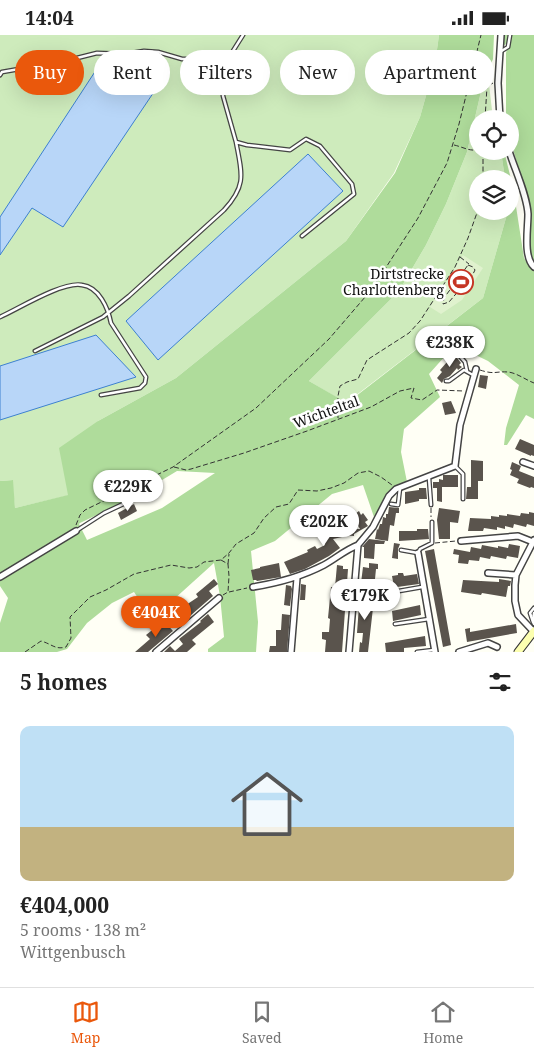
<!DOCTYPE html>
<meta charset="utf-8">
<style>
:root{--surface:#fff;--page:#f2f2f2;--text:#222;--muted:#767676;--line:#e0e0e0;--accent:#ea580c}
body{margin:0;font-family:"Noto Serif",serif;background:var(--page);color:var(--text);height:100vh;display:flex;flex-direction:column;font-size:19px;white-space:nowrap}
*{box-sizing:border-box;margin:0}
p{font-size:16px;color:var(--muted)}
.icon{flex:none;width:28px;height:28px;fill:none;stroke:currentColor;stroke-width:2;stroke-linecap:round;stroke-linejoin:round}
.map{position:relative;height:617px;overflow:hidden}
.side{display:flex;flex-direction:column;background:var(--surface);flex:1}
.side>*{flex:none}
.guide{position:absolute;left:15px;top:15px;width:505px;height:45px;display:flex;gap:10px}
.fabs{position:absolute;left:469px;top:75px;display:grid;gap:10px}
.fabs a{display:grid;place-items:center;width:50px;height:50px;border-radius:50%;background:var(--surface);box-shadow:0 5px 20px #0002;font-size:25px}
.price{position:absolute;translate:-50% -42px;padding:0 11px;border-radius:18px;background:#fff;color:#222;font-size:16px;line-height:32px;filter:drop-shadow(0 1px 2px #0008)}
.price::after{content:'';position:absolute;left:50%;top:30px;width:15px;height:11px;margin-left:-8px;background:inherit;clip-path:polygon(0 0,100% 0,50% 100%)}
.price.active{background:var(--accent);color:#fff}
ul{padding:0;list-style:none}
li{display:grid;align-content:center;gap:10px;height:265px;padding:0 20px}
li+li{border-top:1px solid var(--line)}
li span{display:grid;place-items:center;height:155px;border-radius:10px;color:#555}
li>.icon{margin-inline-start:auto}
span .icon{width:90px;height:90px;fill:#fffc;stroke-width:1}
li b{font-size:21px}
h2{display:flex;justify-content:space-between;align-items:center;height:60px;padding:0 20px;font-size:21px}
.chip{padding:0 18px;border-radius:22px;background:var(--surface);box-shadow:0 5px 20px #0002;font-size:18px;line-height:45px}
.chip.active{background:var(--accent);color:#fff}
.status{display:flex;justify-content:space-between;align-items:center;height:35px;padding:0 25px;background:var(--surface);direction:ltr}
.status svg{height:14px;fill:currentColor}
.menu{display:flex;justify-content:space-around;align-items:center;height:70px;border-top:1px solid var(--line);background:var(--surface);font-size:14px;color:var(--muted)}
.menu a{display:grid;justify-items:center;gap:2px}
.menu .active{color:var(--accent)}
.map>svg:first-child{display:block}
</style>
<div class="status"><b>14:04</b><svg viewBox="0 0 49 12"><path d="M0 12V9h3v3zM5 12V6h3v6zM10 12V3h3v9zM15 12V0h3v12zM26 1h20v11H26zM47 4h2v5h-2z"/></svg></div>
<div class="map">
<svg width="534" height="617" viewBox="0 0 534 617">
<rect width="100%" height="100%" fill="#fffff5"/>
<!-- green -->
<path fill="#ceebbc" d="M0 0H439L435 29 420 82 394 138 346 206 176 343 98 386 70 460 15 473 12 445 0 446Z
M483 48 489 49 493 84H478V116H501L505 144H478V176H508L483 263 346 368 309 346 399 256 426 210 446 169 467 117Z"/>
<!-- forest -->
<path fill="#afdc9b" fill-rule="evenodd" d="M439 0H494L493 24 483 48 467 117 446 169 426 210 399 256 309 346 347 368 483 263 508 176H510V144H505L501 116H504L513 152 524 223 528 229 534 234V384L526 380 507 410H504L506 393 519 350 488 326 455 310 429 339 440 362 404 394 401 417 407 447 395 451 374 482 363 450 332 459 275 506 251 516 258 587 256 617H208V614L224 602 220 561 214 528 152 584 134 557 112 568 87 588 67 614 57 617H0V588L8 563 0 551V446L13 445 15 473 68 460 59 413 98 386 176 343 346 206 395 138 420 82 435 29ZM177 436 215 438 162 473 87 505 79 489 80 488 134 462Z
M504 0H534V227L529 221 528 177 523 148 510 104V84H506V18L509 7 503 11Z"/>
<!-- pitch -->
<path fill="#e0f2ce" d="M463 220 483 233 462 265 441 279 430 272Z"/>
<!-- water -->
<path fill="#b8d6f8" stroke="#3d80d0" d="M147 25 166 39 63 192 32 173 0 220V182L100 29 130 47Z
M308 119 343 156 158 325 126 286Z
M96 300 136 342 0 385V331Z"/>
<!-- building -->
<path fill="#5a544d" d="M454 319 461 328 459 330 462 332 458 335 457 333 450 341 444 344 442 348 437 343 442 337 440 335Z
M480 340 488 341 486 354 478 352Z
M451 366 456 378 445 380 442 368Z
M520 404 534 410V421L531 420V421L515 414Z
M471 425 483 426V446H478V464H466L467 452H471Z
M512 427 521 431 519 436 534 442V453L531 452 530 453 517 448 519 444 510 440 512 435 510 434Z
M443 440H458V452H442V467L437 466V453H433V447H439V444L443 445Z
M419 453H426L427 464H419V466L405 469V457L419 455Z
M134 469 137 476 121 485 118 478Z
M389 472 399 473V478H396L394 491 390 490 388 506 375 504 377 494 378 495 380 489H382L383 482 386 483V479H388Z
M439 473 460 476 458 488 450 487V504H439L437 485Z
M359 476 361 480 363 478 368 485 365 487 368 491 354 499V501L342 500V502L333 504 340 513 329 521 305 534 290 539 284 527 308 517 307 515 315 511 317 514 325 510 323 501 329 500 327 497 342 494H360L352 481Z
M529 477 534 478V491L527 489 526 492 514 489 513 493 505 491V494L497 492V495L484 493 483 496H468L470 483 491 484V481L499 482V480L507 481V479L520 481 521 478 529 479Z
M417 494H428L429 504 399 506V496H417Z
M369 504 385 506 384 509H375L374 524 364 523V512H362Z
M394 508 400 509 398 514V524L392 523Z
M509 509 520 511 518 523 507 521 506 524 491 521 490 524 480 522 479 526 469 525 468 529 458 528 459 520 453 519 454 514 470 517 471 512 481 514 482 510 498 513V511L508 513Z
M434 514 451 610 443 612 425 516Z
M279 528 281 542 257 546 256 545H253L251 535 260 533V532Z
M369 528 378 529V534H376L374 554 369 553V549L361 548 363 532 369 533Z
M337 530 343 531V534H348L342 617H325L326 605 322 604V597H329L330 584 328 583 331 552H335Z
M398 538H403L404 541 417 539 419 549 397 552 398 562 393 563 391 552H394L392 541 398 540Z
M214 544 218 549 209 556 213 561 190 581 189 578 183 581 180 574 198 562 196 559Z
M499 544 511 546 510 551H508L506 562 482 558 481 560 461 557 463 545 499 547Z
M301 549 306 550 305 565H300Z
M286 550 291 551 292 554 290 571 284 570Z
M360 557 370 558 369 573H373L368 617H359L360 607 362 608 363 598H357Z
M420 570 421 580 393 586 392 576Z
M208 579 214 587 192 605 196 609 187 617H164L170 611 175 616 183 609 179 604 201 587 200 586Z
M282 579 290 580 287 617H269L270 611H276V595H281Z
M165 587 173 596 148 617H135L150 604 146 600 151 596H155Z
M516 589 517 598 467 607 465 594 470 593V597Z
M425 601 426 611 404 613V617H386L385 608Z"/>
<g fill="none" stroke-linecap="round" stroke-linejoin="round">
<defs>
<path id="lane" d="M243 0 221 35 223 61 236 107 247 110 290 115 306 104 320 111 352 149 354 159 302 201
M500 17 508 12 510 0
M0 40 2 37 65 26 97 18 125 19 144 16 158 17 182 24H193L221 35
M0 282C18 274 63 246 82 250 99 252 108 273 111 288L146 342 145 348 140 353 101 360
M35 316 103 282 129 261 224 175C247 150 242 139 236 107
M458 319 465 327 467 336
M446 346H449L464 335 473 340
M456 432 463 439V464
M429 443 431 470
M391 469 398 470 400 453
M76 496 104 478 134 464
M401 515 418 518 420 514 432 508V487
M399 556 422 552
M534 578 533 587 534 589
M533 587 530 578 534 573
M395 589 429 584
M417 617 434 615"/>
<path id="street" d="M500 84 498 48 501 0
M509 116C515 135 527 160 528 179 528 194 523 222 534 232
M523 427 534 431
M461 506 518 501 533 507
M418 518 435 617
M488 538 516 540
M0 542 76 496
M253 552C278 548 301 542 324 530 335 524 345 515 358 510
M534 597 518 580 515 566V550L516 540 534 505
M156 617 219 563
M291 617 297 543
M349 617 358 510 373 492 389 461 396 454 455 431 460 390 476 334
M459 617 488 608 497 612"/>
<path id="secondary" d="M518 617 534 596"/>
</defs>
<!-- lane casing -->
<use href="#lane" stroke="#444" stroke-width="5"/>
<!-- street casing -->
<use href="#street" stroke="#444" stroke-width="8"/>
<!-- secondary casing -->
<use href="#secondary" stroke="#333" stroke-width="9"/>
<!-- path -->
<path stroke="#333" stroke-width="1" stroke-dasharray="5 2.5" stroke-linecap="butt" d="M485 84 487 52 493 48
M454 110C463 112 468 116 478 115
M483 144V116
M460 222 469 229
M468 230 473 232 475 235 473 239 449 267 443 269 444 263Z
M480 335C495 340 496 336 508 337 517 338 526 345 534 348
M338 383V361L340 351 347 347 358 344 367 325 409 298 420 286 455 232 468 203 478 175
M174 432 186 435 191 434 244 418 307 396 371 372 400 356 414 353 411 363 422 365 437 355 464 356
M431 473V482
M76 490 80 480 85 475 173 432 256 373 329 304 372 254 418 183 447 128 459 89 481 0
M435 508 456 506
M221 525 228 529 229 541 228 557 223 560
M228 529 229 519
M229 557 247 553
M25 617 41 606C52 609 55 615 66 612L71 603 70 582 90 562 106 555 134 539 171 530 189 533 197 532 204 527 221 525 229 518 236 509 254 498 264 483 276 472 289 469 298 455 317 456 331 453 344 448 358 438 369 436 381 442 392 450"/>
<!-- lane -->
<use href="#lane" stroke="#fff" stroke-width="2.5"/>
<!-- street -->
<use href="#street" stroke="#fff" stroke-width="5"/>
<!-- secondary -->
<use href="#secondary" stroke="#fcffb0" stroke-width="7"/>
</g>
<!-- icons -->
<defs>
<symbol id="stadium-ring" viewBox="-11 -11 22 22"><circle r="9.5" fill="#fff" stroke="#c53524" stroke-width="1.5"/><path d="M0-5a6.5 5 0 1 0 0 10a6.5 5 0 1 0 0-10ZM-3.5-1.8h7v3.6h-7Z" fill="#c53524"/></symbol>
</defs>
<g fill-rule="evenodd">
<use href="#stadium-ring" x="447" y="233" width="28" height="28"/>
</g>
<g text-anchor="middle" stroke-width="5" stroke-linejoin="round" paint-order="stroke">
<!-- poi labels -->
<g font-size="14" fill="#111" stroke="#fff" text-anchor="end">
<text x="444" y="244">Dirtstrecke<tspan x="444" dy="16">Charlottenberg</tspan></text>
</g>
<!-- street labels -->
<g font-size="14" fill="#111" stroke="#fff">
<text transform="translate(326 377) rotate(-20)" y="5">Wichteltal</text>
</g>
</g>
</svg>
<div class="fabs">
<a><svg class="icon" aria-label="locate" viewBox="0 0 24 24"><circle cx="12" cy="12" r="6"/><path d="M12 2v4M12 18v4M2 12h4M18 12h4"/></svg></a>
<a><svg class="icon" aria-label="layers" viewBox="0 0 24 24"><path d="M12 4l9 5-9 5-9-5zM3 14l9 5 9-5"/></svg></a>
</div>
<b class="price" style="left:450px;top:333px">€238K</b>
<b class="price" style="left:128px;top:477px">€229K</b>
<b class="price" style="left:324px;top:512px">€202K</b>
<b class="price" style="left:365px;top:586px">€179K</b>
<b class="price active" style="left:156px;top:603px">€404K</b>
<div class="guide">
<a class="chip active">Buy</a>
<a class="chip">Rent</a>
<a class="chip">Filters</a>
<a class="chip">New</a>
<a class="chip">Apartment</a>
</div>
</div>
<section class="side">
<h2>5 homes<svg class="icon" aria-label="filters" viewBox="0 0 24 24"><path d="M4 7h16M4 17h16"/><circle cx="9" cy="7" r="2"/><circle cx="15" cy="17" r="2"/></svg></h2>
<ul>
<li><span style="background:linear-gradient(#bfe0f5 65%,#c2b280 0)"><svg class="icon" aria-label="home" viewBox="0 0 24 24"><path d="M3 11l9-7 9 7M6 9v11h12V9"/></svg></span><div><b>€404,000</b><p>5 rooms · 138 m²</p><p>Wittgenbusch</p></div></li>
</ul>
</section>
<nav class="menu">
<a class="active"><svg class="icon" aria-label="map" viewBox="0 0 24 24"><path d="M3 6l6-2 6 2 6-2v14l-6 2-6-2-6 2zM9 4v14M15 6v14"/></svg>Map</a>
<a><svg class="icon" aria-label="saved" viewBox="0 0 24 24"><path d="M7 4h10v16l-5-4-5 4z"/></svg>Saved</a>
<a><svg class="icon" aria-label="home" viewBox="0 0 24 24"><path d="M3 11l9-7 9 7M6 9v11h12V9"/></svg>Home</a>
</nav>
